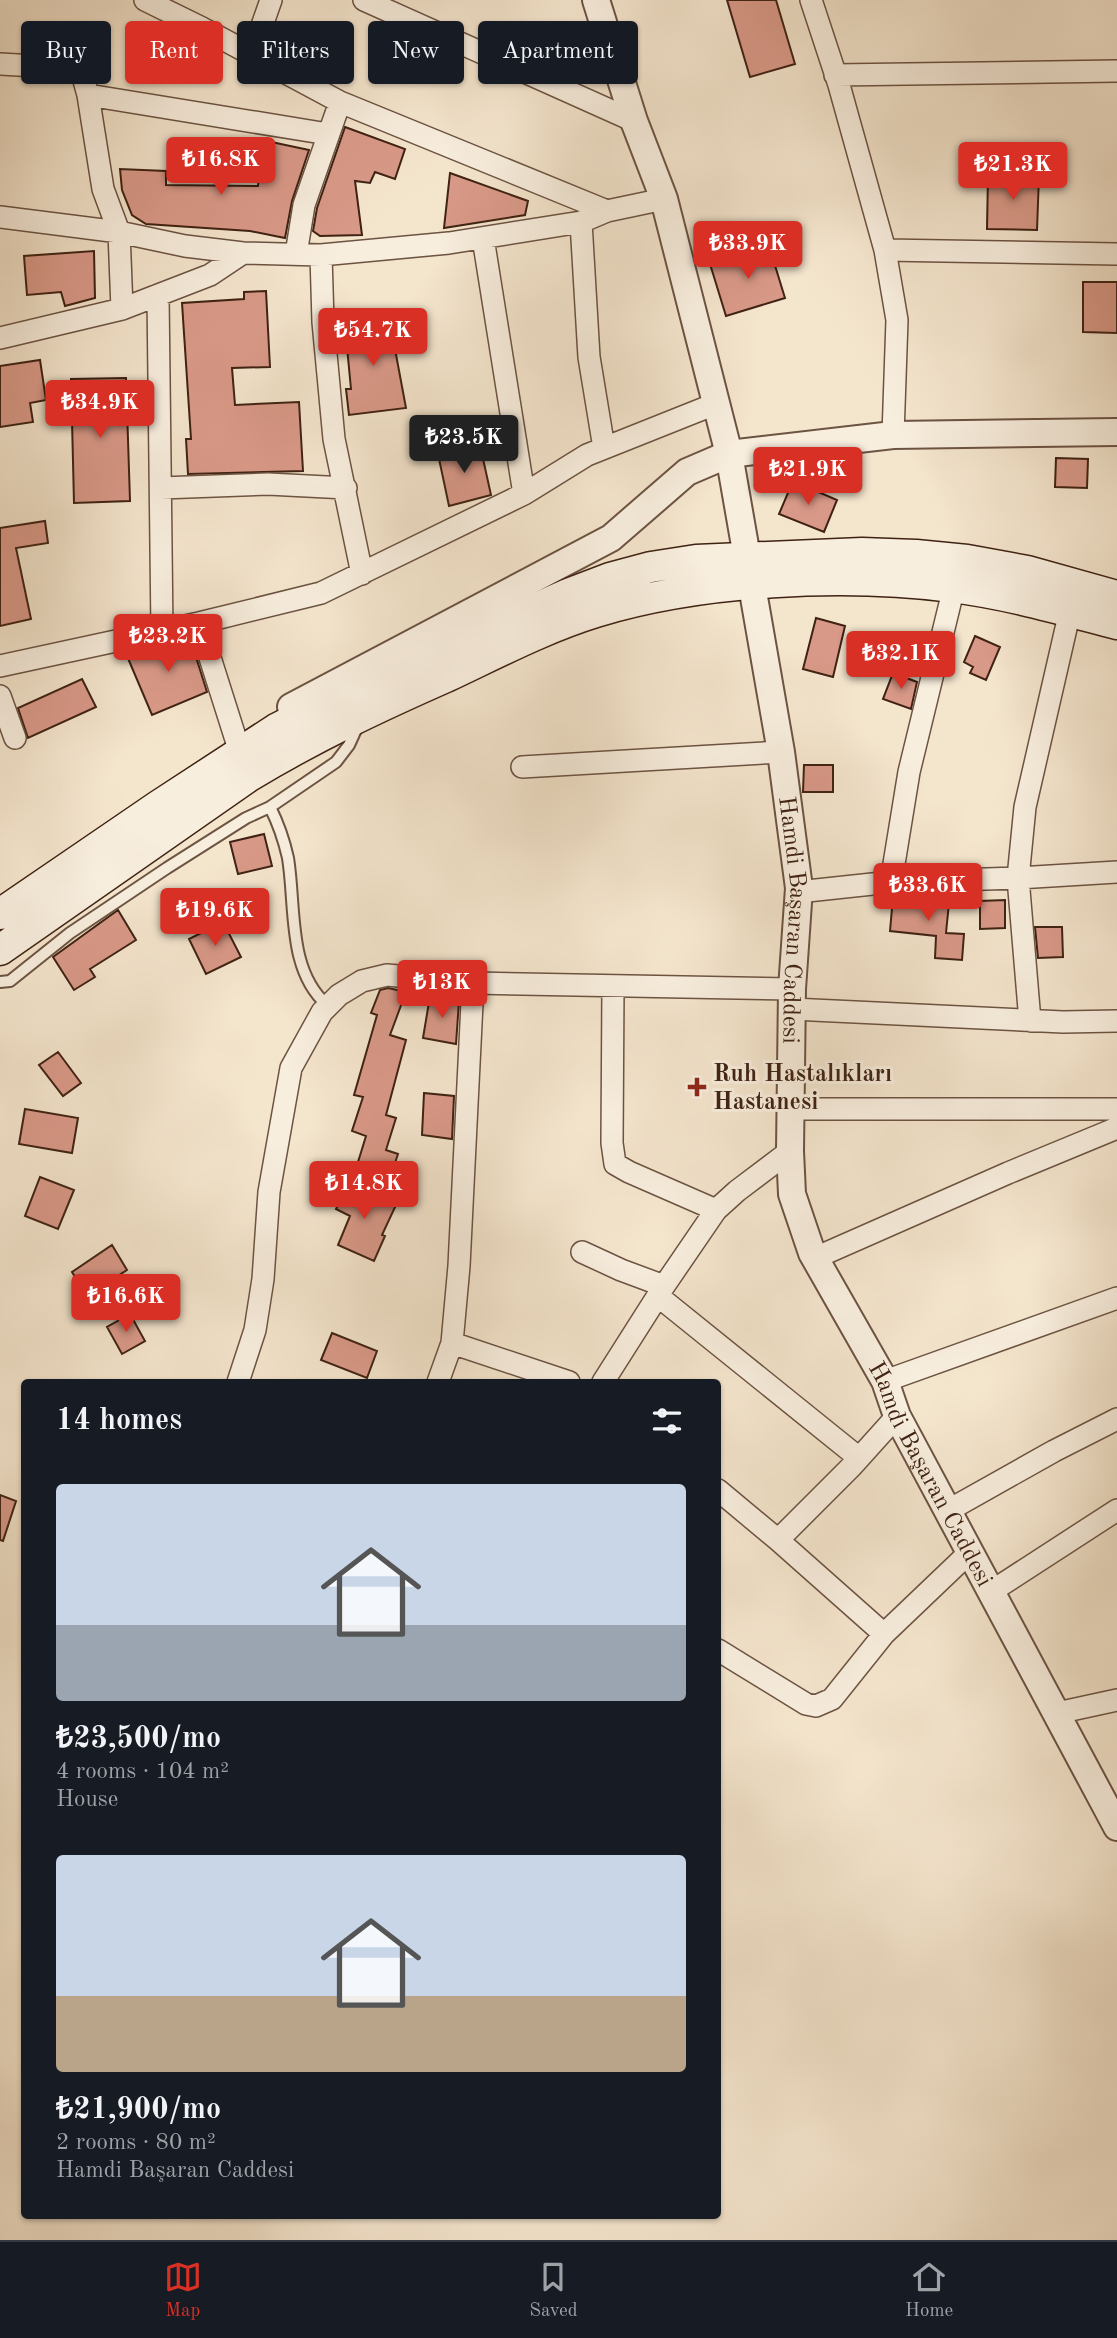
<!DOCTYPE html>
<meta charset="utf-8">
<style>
:root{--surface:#171b24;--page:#20242c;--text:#f1f3f6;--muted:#9ea1a6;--line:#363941;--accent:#d93025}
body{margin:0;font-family:"Old Standard TT",serif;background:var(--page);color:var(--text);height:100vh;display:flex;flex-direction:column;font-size:26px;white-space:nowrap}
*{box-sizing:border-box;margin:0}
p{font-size:23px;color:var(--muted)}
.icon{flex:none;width:38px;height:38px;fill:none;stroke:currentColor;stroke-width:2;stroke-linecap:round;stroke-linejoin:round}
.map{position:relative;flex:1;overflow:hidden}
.details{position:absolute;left:21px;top:1379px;width:700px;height:840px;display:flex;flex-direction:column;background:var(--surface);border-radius:7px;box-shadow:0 2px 5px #0004}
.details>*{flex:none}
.hud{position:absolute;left:21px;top:21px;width:700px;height:63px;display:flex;gap:14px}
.price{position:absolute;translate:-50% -60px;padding:0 16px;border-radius:7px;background:var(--accent);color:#fff;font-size:23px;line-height:46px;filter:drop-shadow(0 2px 4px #0008)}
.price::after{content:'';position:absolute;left:50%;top:42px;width:21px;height:16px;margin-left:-10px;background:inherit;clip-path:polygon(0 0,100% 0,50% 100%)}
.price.current{background:#222;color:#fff}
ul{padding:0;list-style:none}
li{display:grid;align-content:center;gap:14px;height:371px;padding:0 35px}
li span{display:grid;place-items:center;height:217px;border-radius:7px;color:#555}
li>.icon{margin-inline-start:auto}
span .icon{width:126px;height:126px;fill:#fffc;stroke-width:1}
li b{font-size:30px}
h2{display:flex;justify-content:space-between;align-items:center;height:84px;padding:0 35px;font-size:30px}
.chip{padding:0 24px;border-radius:7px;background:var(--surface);box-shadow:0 2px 5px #0004;font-size:24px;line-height:63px}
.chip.current{background:var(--accent);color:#fff}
.dock{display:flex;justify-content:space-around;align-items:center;height:98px;border-top:2px solid var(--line);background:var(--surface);font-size:19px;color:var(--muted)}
.dock a{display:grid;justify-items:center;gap:4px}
.dock .current{color:var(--accent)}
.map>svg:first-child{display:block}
</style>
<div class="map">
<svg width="1117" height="2240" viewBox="0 0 1117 2240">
<rect width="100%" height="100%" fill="#f4e5cd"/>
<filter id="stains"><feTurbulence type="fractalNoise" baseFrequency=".00286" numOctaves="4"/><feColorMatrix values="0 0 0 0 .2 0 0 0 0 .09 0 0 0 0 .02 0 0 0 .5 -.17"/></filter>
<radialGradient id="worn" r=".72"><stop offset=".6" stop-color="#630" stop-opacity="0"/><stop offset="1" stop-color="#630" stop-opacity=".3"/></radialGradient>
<!-- building -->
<path fill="#d99988" stroke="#3f2213" stroke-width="2" d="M727 0H776L795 64 750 77Z
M345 127 405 149 395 179 375 172 370 183 355 181 362 235 320 236 313 231 317 208Z
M262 140 309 150 292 201 285 238 250 231 146 224 132 215 122 190 120 169 166 171V185L258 186Z
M450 173 528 201 525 215 444 228Z
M988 175 1039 176 1037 230 987 229Z
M769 246 785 298 726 316 710 264Z
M94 251 95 298 65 306 61 292 27 295 24 256Z
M1083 282H1117V333L1083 332Z
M266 291 270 367 232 368 235 405 299 402 303 471 188 474 186 439H191L182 303 244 299V292Z
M389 317 406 408 349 415 346 389H351L345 326Z
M40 360 46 400 30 403 33 422 0 427V366Z
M126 378 130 501 74 503 71 379Z
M480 445 491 495 449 506 438 454Z
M1056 458 1088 459 1087 488 1055 487Z
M793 481 837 500 824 532 779 514Z
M45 521 48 543 16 548 31 619 0 626V528Z
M816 618 845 626 833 677 803 669Z
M975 636 1000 647 986 680 970 673 973 667 964 662Z
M190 638 207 692 152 715 127 656 149 647Z
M893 673 917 682 911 709 883 699Z
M82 679 96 707 28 738 18 708Z
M804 765H833V792H803Z
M264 834 272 866 238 874 230 842Z
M950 893 946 933 964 934 962 960 935 958 936 936 890 931 893 897 923 900V894Z
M1005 900V928L980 929V901Z
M118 910 136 940 90 969 95 977 74 990 53 957Z
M223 922 241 957 206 974 189 939Z
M1035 927H1062L1063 957 1038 958Z
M388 988 406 992 390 1035 406 1040 386 1115 396 1118 386 1150 398 1154 392 1172 358 1162 366 1136 352 1131 363 1097 354 1095 377 1015 371 1013 380 990Z
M430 996 459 1001 456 1044 423 1038Z
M58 1052 81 1083 63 1096 39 1065Z
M424 1093 454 1096 452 1139 422 1135Z
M25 1109 78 1118 72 1153 19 1144Z
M40 1177 74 1190 58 1229 25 1216Z
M349 1183 396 1205 382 1235 385 1236 374 1261 338 1245 350 1216 336 1209Z
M112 1245 127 1270 87 1296 72 1272Z
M130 1314 145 1341 122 1354 107 1327Z
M332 1333 377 1351 367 1378 321 1360Z
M0 1495 16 1501 3 1541 0 1540Z"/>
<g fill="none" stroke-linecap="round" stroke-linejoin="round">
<defs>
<path id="service" d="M270 807C278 823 284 840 288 858 296 907 287 970 327 1005
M0 982 10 981 70 933 167 868 246 818 270 807 336 762 349 745 359 723"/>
<path id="minor" d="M145 0 202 28 340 102 607 211
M364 0 634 121
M811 0 839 85 885 250 897 320 893 435
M252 54 271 0
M0 64 71 68 78 71 83 77 88 95 103 189 119 232 122 309
M835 75 1117 71
M88 95 328 134
M0 217 119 232 185 246 243 253 321 255 449 243 581 222 607 211 664 199
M581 222 589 357 604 448
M483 238 524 494
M885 250 1117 254
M296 254 304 205 340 102
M321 255 323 322 334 439 362 574
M158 295 162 631
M0 338 122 309 210 275 243 253
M161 488 268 484 346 488
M199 623 244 765
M0 666 199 623 321 593 524 494 587 455 715 404
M0 696 15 738
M522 767 781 752
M891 882 909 772 954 587
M798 892 891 882 1018 878 1117 872
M613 986 612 1143 615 1164 629 1172 716 1210
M792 1009 1063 1022 1117 1021
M1030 1021 1018 878 1025 807 1070 611
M792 1109H1117
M582 1252 621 1270 664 1286
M815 1258 1008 1173 1117 1128
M658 1296 859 1458
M452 1343 569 1382
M885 1381 1117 1298
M238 1382 255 1330 263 1279 269 1192 291 1068 322 1012 339 995 362 981 387 975 473 983 792 989
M438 1382 452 1343 459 1266 473 983
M603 1382 664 1286 716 1210 737 1191 790 1151
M718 1490 778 1540 852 1466 897 1416
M949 1510 1054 1451 1117 1419
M778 1540 884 1634
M992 1591 1117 1510
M718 1650 806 1704 816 1706 832 1699 884 1634 971 1551
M1057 1713 1117 1700"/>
<g id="tertiary">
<path id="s1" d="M596 0 634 121 664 199 729 454 781 752 799 888 792 989 790 1151 792 1194 812 1253 885 1381 897 1416 1117 1827"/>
<path d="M291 707 611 538 687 472 729 454 893 435 1117 432"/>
</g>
<path id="secondary" d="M0 914 158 806 276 729 353 690 568 594 610 578 651 567 696 560 862 553 916 555 967 560 1027 571 1117 596
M0 950 248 777C312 738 378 707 446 677 495 654 544 628 596 612 701 580 843 573 952 587 1008 594 1063 610 1117 624"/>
</defs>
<!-- service casing -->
<use href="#service" stroke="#6c5342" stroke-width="14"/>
<!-- minor casing -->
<use href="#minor" stroke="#6c5342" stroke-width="24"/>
<!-- tertiary casing -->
<use href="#tertiary" stroke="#6c5342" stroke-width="30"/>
<!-- secondary casing -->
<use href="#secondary" stroke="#3f2213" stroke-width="33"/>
<!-- service -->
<use href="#service" stroke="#f8eede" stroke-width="10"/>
<!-- minor -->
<use href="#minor" stroke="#f8eede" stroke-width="21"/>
<!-- tertiary -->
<use href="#tertiary" stroke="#f8eede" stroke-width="26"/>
<!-- secondary -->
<use href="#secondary" stroke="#f8eede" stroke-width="30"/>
</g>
<!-- markers -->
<path fill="#8f2418" stroke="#f8eede" stroke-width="2.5" d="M693.5 1076.5h7v7h7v7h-7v7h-7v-7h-7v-7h7z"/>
<g text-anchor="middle" stroke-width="6" stroke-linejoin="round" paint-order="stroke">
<!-- street labels -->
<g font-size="24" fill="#3f2213" stroke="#f8eede">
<text dy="8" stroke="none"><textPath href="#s1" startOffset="945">Hamdi Başaran Caddesi</textPath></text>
<text dy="8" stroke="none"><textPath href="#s1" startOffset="1533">Hamdi Başaran Caddesi</textPath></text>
</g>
<!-- poi labels -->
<g font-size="24" font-weight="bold" fill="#3f2213" stroke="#f8eede" text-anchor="start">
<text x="713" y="1081">Ruh Hastalıkları<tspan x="713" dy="28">Hastanesi</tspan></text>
</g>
</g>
<rect width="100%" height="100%" filter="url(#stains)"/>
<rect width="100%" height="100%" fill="url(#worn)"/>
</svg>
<b class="price" style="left:221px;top:197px">₺16.8K</b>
<b class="price" style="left:1013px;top:202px">₺21.3K</b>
<b class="price" style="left:748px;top:281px">₺33.9K</b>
<b class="price" style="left:373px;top:368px">₺54.7K</b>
<b class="price" style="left:100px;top:440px">₺34.9K</b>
<b class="price current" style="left:464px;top:475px">₺23.5K</b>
<b class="price" style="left:808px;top:507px">₺21.9K</b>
<b class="price" style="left:168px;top:674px">₺23.2K</b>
<b class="price" style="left:901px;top:691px">₺32.1K</b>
<b class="price" style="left:928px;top:923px">₺33.6K</b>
<b class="price" style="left:215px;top:948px">₺19.6K</b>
<b class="price" style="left:442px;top:1020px">₺13K</b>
<b class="price" style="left:364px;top:1221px">₺14.8K</b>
<b class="price" style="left:126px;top:1334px">₺16.6K</b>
<div class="hud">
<a class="chip">Buy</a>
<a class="chip current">Rent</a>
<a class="chip">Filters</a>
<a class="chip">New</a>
<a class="chip">Apartment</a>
</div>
<section class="details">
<h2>14 homes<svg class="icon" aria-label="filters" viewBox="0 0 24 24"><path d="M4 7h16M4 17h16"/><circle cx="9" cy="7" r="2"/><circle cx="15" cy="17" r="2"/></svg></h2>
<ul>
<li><span style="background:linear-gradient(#c9d6e8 65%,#9aa5b1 0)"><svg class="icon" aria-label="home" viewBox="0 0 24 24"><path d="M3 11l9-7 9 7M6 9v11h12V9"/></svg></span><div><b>₺23,500/mo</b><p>4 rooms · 104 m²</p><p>House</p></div></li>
<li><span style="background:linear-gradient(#c9d6e8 65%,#b9a48a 0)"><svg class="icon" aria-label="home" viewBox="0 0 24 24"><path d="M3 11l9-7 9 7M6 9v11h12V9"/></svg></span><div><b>₺21,900/mo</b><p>2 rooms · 80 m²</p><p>Hamdi Başaran Caddesi</p></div></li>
</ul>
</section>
</div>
<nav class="dock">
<a class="current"><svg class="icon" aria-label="map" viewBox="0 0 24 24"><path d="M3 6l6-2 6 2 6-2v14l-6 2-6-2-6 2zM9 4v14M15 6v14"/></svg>Map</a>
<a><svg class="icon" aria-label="saved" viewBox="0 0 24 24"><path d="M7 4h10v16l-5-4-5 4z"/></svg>Saved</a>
<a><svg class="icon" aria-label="home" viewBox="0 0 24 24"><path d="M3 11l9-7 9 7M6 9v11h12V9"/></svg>Home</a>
</nav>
